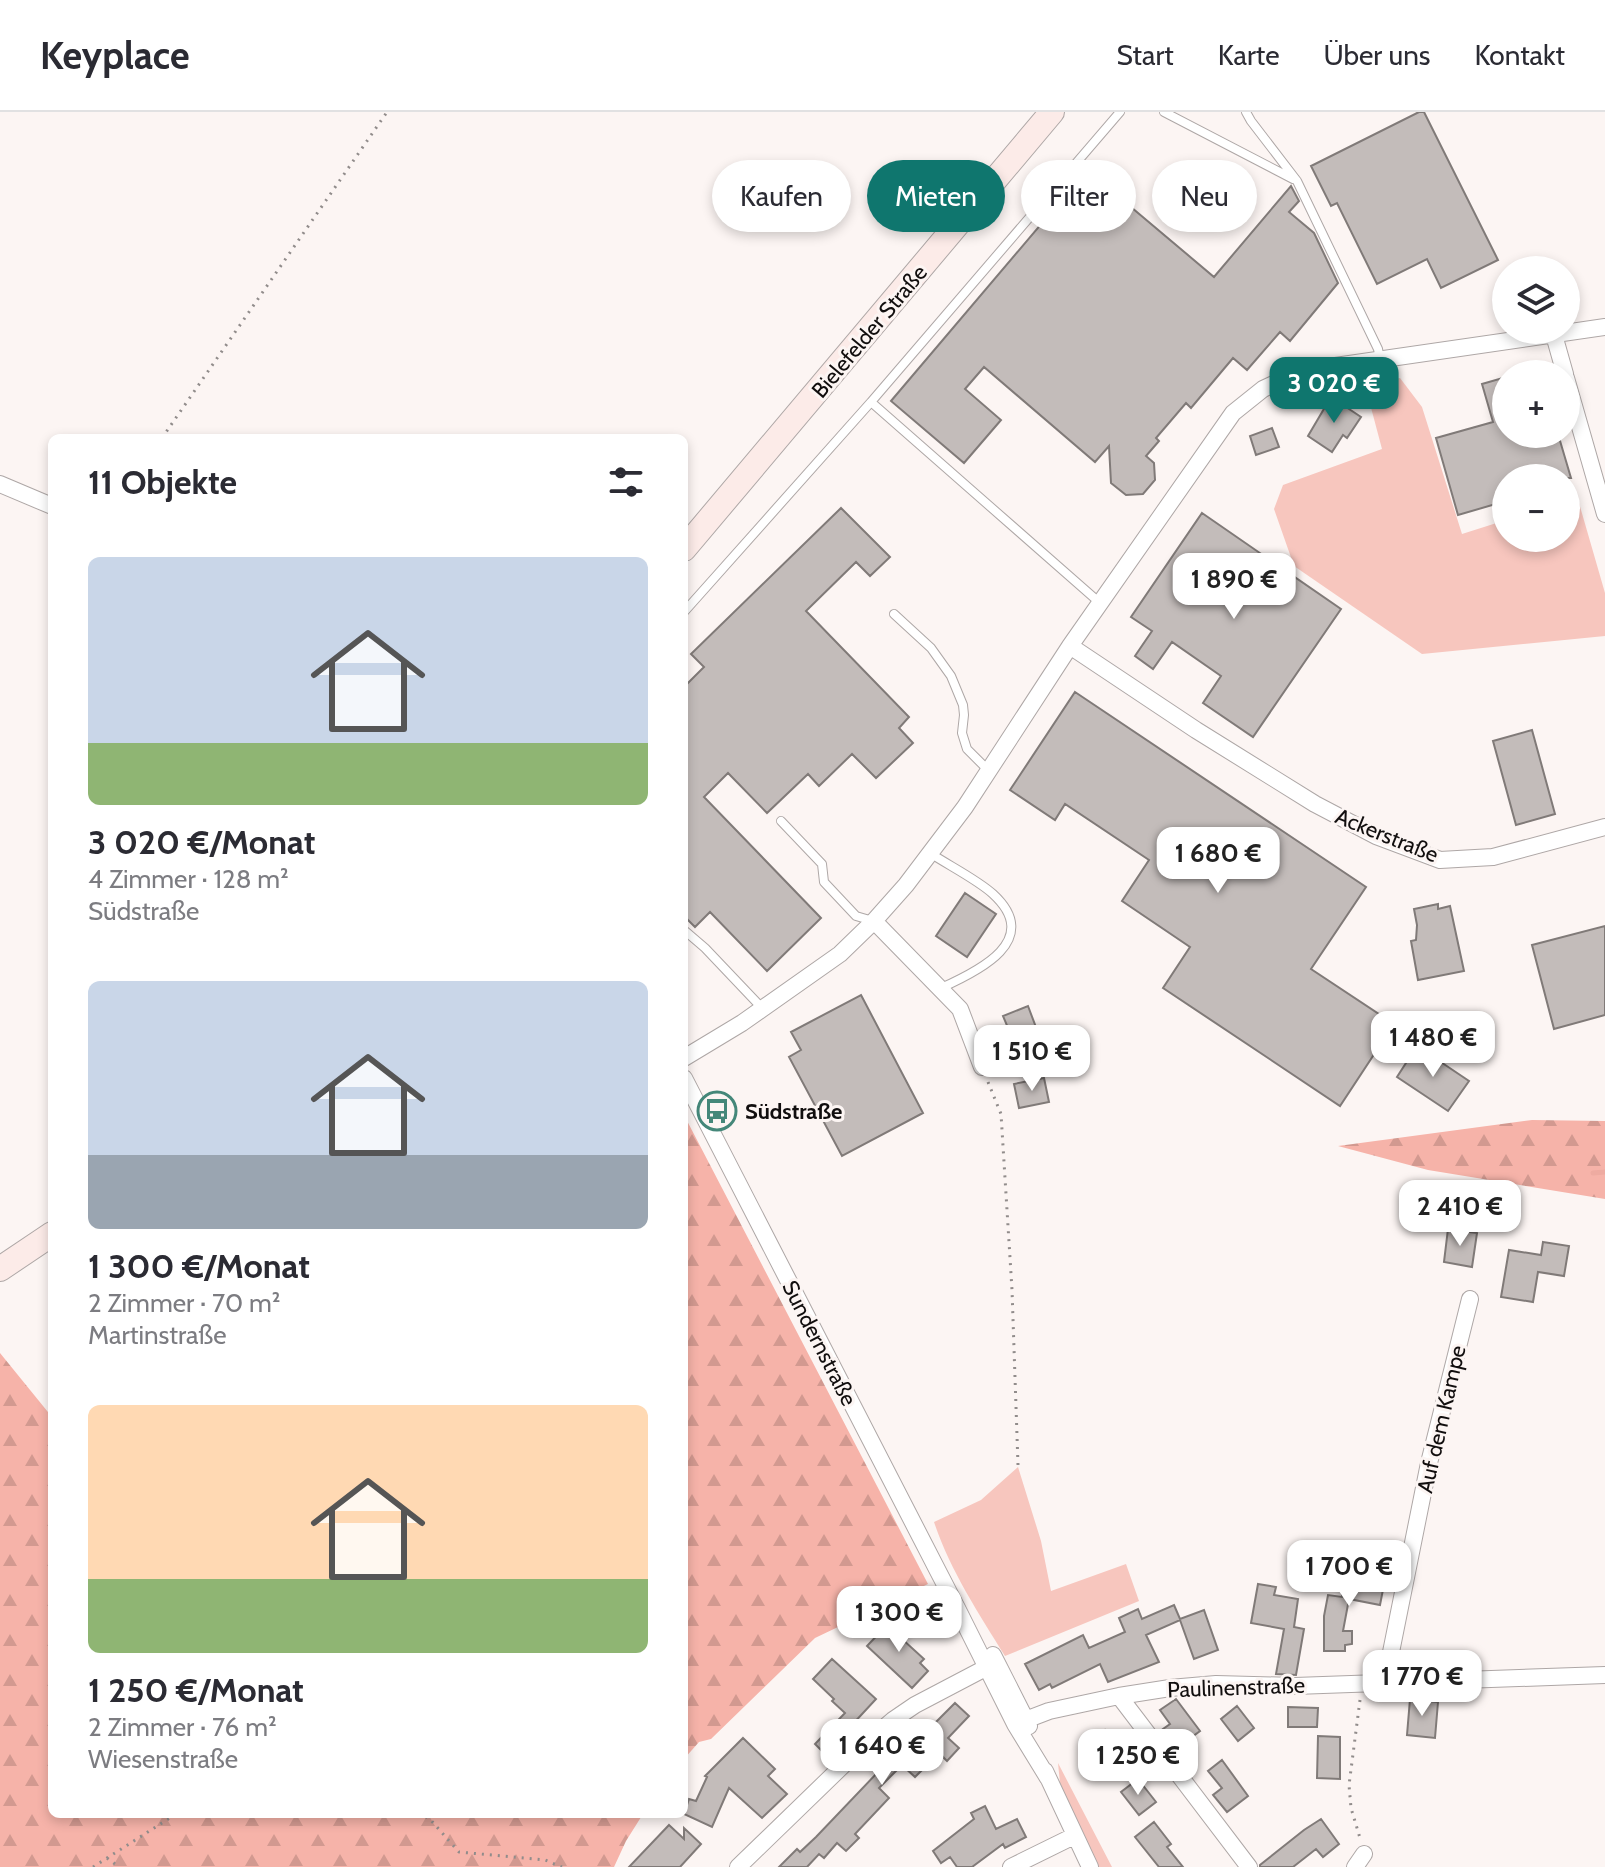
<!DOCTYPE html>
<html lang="de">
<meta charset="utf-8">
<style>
:root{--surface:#fff;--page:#f2f2f3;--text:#2b2b33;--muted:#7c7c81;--line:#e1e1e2;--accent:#0f766e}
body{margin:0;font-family:Cabin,sans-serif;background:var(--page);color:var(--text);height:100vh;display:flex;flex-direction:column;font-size:30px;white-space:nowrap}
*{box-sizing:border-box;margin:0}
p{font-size:26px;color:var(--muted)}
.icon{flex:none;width:44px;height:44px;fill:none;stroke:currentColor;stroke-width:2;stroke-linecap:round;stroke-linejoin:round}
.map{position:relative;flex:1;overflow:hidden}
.drawer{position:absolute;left:48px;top:322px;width:640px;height:1384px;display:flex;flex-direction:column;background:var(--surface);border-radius:12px;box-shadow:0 4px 12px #0003}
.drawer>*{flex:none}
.top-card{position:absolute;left:712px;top:48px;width:760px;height:72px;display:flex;gap:16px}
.tools{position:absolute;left:1492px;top:144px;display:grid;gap:16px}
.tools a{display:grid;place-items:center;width:88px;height:88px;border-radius:50%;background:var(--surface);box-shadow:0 4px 12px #0003;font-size:40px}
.price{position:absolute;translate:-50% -68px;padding:0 18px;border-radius:16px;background:#fff;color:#222;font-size:26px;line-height:52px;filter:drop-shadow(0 2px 4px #0008)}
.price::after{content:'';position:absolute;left:50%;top:48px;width:24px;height:18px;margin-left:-12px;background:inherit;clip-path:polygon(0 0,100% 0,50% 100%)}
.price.active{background:var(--accent);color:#fff}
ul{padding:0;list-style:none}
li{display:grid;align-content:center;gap:16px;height:424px;padding:0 40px}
li span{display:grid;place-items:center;height:248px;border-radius:12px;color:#555}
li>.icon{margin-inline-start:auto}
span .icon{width:144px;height:144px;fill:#fffc;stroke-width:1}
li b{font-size:34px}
h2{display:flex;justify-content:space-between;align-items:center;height:96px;padding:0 40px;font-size:34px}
.tag{padding:0 28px;border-radius:36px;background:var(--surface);box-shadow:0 4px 12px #0003;font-size:28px;line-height:72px}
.tag.active{background:var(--accent);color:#fff}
header{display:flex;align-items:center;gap:48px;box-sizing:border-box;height:112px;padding:0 40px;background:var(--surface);border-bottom:2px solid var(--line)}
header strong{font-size:38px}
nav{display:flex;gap:44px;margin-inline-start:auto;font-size:28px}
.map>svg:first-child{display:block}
</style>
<header>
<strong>Keyplace</strong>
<nav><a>Start</a><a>Karte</a><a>Über uns</a><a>Kontakt</a></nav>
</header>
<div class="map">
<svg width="1605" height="1755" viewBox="0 0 1605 1755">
<defs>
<pattern id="forest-firs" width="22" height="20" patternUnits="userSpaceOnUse" patternTransform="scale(2)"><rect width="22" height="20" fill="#f6b3a9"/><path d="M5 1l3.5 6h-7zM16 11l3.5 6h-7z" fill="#d29990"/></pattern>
</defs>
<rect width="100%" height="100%" fill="#fcf5f3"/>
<!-- green -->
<path fill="#f7c6be" d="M1400 266 1422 295 1462 422 1506 408V426H1566V388L1577 384 1605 481V524L1422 542 1294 454 1274 397 1283 373 1382 337 1365 273Z
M1018 1355 1041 1429 1051 1479 1126 1452 1139 1489 1005 1544C979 1502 950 1458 934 1410L981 1388Z
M1058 1651 1112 1755H1097L1060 1671Z"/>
<!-- forest -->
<path fill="url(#forest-firs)" d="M684 1003 928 1472 815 1526 711 1627 699 1630 684 1647Z
M1532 1008 1605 1009V1087L1428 1058 1338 1034Z
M0 1241 52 1305V1702H643L626 1729 614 1755H0Z"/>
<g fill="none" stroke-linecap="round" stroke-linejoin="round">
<!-- stream -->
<path stroke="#eeaba1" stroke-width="5" d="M1593 1061 1605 1060"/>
</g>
<!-- building -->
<path fill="#c3bcba" stroke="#807a78" stroke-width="2" d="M1419 0H1424L1498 148 1441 176 1427 147 1377 172 1337 91 1331 94 1311 54Z
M1087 58 1214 165 1291 74 1299 89 1289 100 1314 121 1338 171 1290 229 1280 220 1247 258 1233 246 1191 296 1186 291 1156 326 1159 329 1146 344 1154 351 1155 368 1143 382 1126 383 1111 371 1109 334 1095 350 984 255 965 277 1001 308 964 351 891 289Z
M1506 265V322H1558L1571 366H1506V389L1458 403 1436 326 1493 310 1482 272Z
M1331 285 1361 305 1347 326 1343 323 1332 340 1308 324Z
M1272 316 1279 335 1256 343 1250 324Z
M841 396 890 445 870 464 856 450 806 499 909 605 899 616 913 631 876 666 852 642 819 674 808 662 767 701 728 661 704 685 821 806 767 859 710 800 695 815 684 804V575L704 555 691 542Z
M1202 401 1341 497 1253 625 1203 591 1221 564 1172 530 1153 557 1135 544 1152 519 1131 505Z
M1075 580 1366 775 1311 857 1394 912 1340 994 1163 876 1190 835 1122 789 1149 748 1065 692 1055 708 1010 678Z
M1532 618 1555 702 1516 713 1493 629Z
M965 781 996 802 967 845 936 824Z
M1438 792V797L1450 794 1464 859 1418 868 1411 829 1416 828 1417 813 1414 797Z
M1605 814V903L1554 917 1532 833Z
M861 883 923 1001 842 1044 789 945 801 938 791 920Z
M1028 894 1040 926 1016 935 1003 904Z
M1417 934 1469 969 1448 999 1397 965Z
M1044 966 1049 990 1019 996 1014 972Z
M1448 1117 1477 1121 1472 1155 1444 1150Z
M1543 1130 1569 1134 1564 1164 1538 1160 1533 1190 1501 1185 1509 1138 1541 1143Z
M1370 1459 1386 1462 1380 1493 1349 1487 1343 1519H1352V1532L1345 1533V1539H1324V1504L1328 1483 1342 1485 1346 1465 1357 1467 1358 1463 1369 1465Z
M1258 1472 1276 1475 1274 1483 1298 1487 1294 1515 1304 1517 1296 1563 1276 1562 1284 1517 1251 1511Z
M1174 1493 1180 1507 1204 1498 1218 1538 1194 1547 1180 1508 1146 1523 1159 1550 1108 1570 1100 1552 1052 1576 1050 1572 1039 1578 1025 1552 1083 1523 1089 1536 1125 1520 1119 1506 1138 1497 1142 1507Z
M895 1509 907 1521 902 1527 924 1547 920 1551 928 1559 912 1576 867 1534 887 1513 889 1515Z
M832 1547 876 1587 825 1642 815 1632 845 1601 832 1589 834 1587 813 1567Z
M1176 1587 1200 1619 1177 1636 1163 1617 1170 1612 1160 1598Z
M1410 1587 1438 1590 1435 1626 1407 1623Z
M955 1591 969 1604 948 1626 959 1636 947 1649 939 1641 915 1665 902 1653 879 1676 889 1686 855 1722 859 1726 846 1739 837 1731 824 1746 819 1742 807 1755H779L797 1737 800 1740 816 1725 878 1660 874 1655 884 1645 888 1648 916 1619 921 1625Z
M1237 1594 1254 1616 1238 1629 1221 1607Z
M1288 1595 1318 1596 1317 1615H1288Z
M1105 1618 1125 1644 1107 1658 1086 1633Z
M1318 1624 1340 1625V1667L1317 1666Z
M743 1626 775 1657 768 1664 787 1682 762 1706 729 1676 712 1715 684 1702 689 1687 696 1689 707 1665 705 1664Z
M1222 1648 1248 1684 1227 1700 1213 1683 1222 1676 1208 1659Z
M1138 1667 1156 1690 1139 1703 1121 1680Z
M985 1694 996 1717 1017 1707 1026 1725 1005 1736 1003 1732 972 1755H957L950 1745 941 1751 933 1739 974 1707 971 1701Z
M1321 1707 1339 1732 1323 1745 1316 1737 1293 1755H1260V1753L1304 1718Z
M1154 1710 1171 1732 1167 1735 1183 1755H1159L1135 1725Z
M669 1713 684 1727V1716L701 1732 680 1755H629Z"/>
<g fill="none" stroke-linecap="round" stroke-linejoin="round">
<defs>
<path id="service" d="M1164 0 1293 67
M1246 0 1251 9 1297 69 1378 237 1380 247
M871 290 1120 0
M684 500 871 290 1100 491
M894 502 931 536 951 564 963 593 964 603 962 621 967 637 988 658
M781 709 822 752 824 770 856 804 873 809
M930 741C948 753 978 768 993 782 1043 828 979 859 941 876
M684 818 705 836 762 896"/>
<path id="minor" d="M1554 223 1565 262
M1566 266 1605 402
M0 372 52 394
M1070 534 1196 618 1315 692 1376 724 1440 748 1493 745 1605 715
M874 809 960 897 982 955
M684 946 742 911 840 842 874 809 906 773 965 695 1070 534 1233 301 1263 277 1301 259 1605 215
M684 966 957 1496 1015 1612 1048 1666
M993 1543 1029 1614
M1385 1570 1429 1351 1470 1187
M1119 1584 1249 1755
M1015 1612 1049 1599 1119 1584 1170 1576 1216 1572 1295 1574 1605 1563
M1045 1659 1090 1755
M738 1755 864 1633 893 1608 915 1593 995 1551
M1011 1755 1074 1724
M1355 1755 1364 1742"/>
<path id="secondary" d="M684 437 1052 0
M0 1157 52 1122"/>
</defs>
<!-- service casing -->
<use href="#service" stroke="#aea7a6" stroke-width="10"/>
<!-- minor casing -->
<use href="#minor" stroke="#aea7a6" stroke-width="18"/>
<!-- secondary casing -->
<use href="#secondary" stroke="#aea7a6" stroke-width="26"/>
<!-- path -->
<path stroke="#918c8b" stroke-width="3" stroke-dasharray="2 6" stroke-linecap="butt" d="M162 326 387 0
M988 970 1001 1002 1012 1178 1018 1353
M1360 1588 1349 1673 1351 1696 1360 1726
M418 1702 429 1706 459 1740 545 1748 562 1755
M107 1746 119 1755
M93 1755 176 1702"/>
<!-- service -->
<use href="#service" stroke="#fff" stroke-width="8"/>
<!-- minor -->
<use href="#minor" stroke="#fff" stroke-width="16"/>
<!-- secondary -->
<use href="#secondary" stroke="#fcebe8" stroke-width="24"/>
</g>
<!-- icons -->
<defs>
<symbol id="bus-ring" viewBox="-11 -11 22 22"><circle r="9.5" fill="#fcf5f3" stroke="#448779" stroke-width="1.5"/><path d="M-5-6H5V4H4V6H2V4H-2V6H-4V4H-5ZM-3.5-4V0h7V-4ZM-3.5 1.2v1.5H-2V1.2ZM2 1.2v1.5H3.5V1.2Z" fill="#448779"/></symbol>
</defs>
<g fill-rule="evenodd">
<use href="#bus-ring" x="695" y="977" width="44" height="44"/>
</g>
<g text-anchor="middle" stroke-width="6" stroke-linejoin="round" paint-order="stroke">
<!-- street labels -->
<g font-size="22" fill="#110e0e" stroke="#fcf5f3">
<text transform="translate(869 219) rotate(-50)" y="8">Bielefelder Straße</text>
<text transform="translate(1387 723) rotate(22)" y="8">Ackerstraße</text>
<text transform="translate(820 1231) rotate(63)" y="8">Sundernstraße</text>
<text transform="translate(1441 1307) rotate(-77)" y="8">Auf dem Kampe</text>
<text transform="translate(1236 1575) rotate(-2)" y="8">Paulinenstraße</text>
</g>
<!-- poi labels -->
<g font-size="22" font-weight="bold" fill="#110e0e" stroke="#fcf5f3" text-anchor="start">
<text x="745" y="1007">Südstraße</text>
</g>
</g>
</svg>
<div class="tools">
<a><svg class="icon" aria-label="layers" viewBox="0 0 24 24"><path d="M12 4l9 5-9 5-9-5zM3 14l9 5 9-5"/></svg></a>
<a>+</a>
<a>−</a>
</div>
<b class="price active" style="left:1334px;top:313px">3 020 €</b>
<b class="price" style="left:1234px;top:509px">1 890 €</b>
<b class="price" style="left:1218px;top:783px">1 680 €</b>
<b class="price" style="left:1433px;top:967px">1 480 €</b>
<b class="price" style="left:1032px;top:981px">1 510 €</b>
<b class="price" style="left:1460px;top:1136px">2 410 €</b>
<b class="price" style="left:1349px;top:1496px">1 700 €</b>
<b class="price" style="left:899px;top:1542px">1 300 €</b>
<b class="price" style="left:1422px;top:1606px">1 770 €</b>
<b class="price" style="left:882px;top:1675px">1 640 €</b>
<b class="price" style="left:1138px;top:1685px">1 250 €</b>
<div class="top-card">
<a class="tag">Kaufen</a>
<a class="tag active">Mieten</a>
<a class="tag">Filter</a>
<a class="tag">Neu</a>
</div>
<section class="drawer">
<h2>11 Objekte<svg class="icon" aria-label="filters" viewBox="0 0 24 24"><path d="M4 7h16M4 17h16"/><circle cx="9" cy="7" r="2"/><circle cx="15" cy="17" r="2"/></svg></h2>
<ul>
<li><span style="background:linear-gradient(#c9d6e8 75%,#8fb573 0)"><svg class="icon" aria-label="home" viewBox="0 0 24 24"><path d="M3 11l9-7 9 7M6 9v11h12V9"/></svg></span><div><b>3 020 €/Monat</b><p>4 Zimmer · 128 m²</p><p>Südstraße</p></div></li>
<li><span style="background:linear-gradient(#c9d6e8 70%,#9aa5b1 0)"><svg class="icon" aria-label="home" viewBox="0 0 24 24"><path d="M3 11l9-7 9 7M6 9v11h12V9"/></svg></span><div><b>1 300 €/Monat</b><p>2 Zimmer · 70 m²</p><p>Martinstraße</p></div></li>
<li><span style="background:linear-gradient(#ffd9b3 70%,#8fb573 0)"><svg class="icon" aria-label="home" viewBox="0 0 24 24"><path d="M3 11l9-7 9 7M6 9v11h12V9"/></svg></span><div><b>1 250 €/Monat</b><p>2 Zimmer · 76 m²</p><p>Wiesenstraße</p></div></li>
</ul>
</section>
</div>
